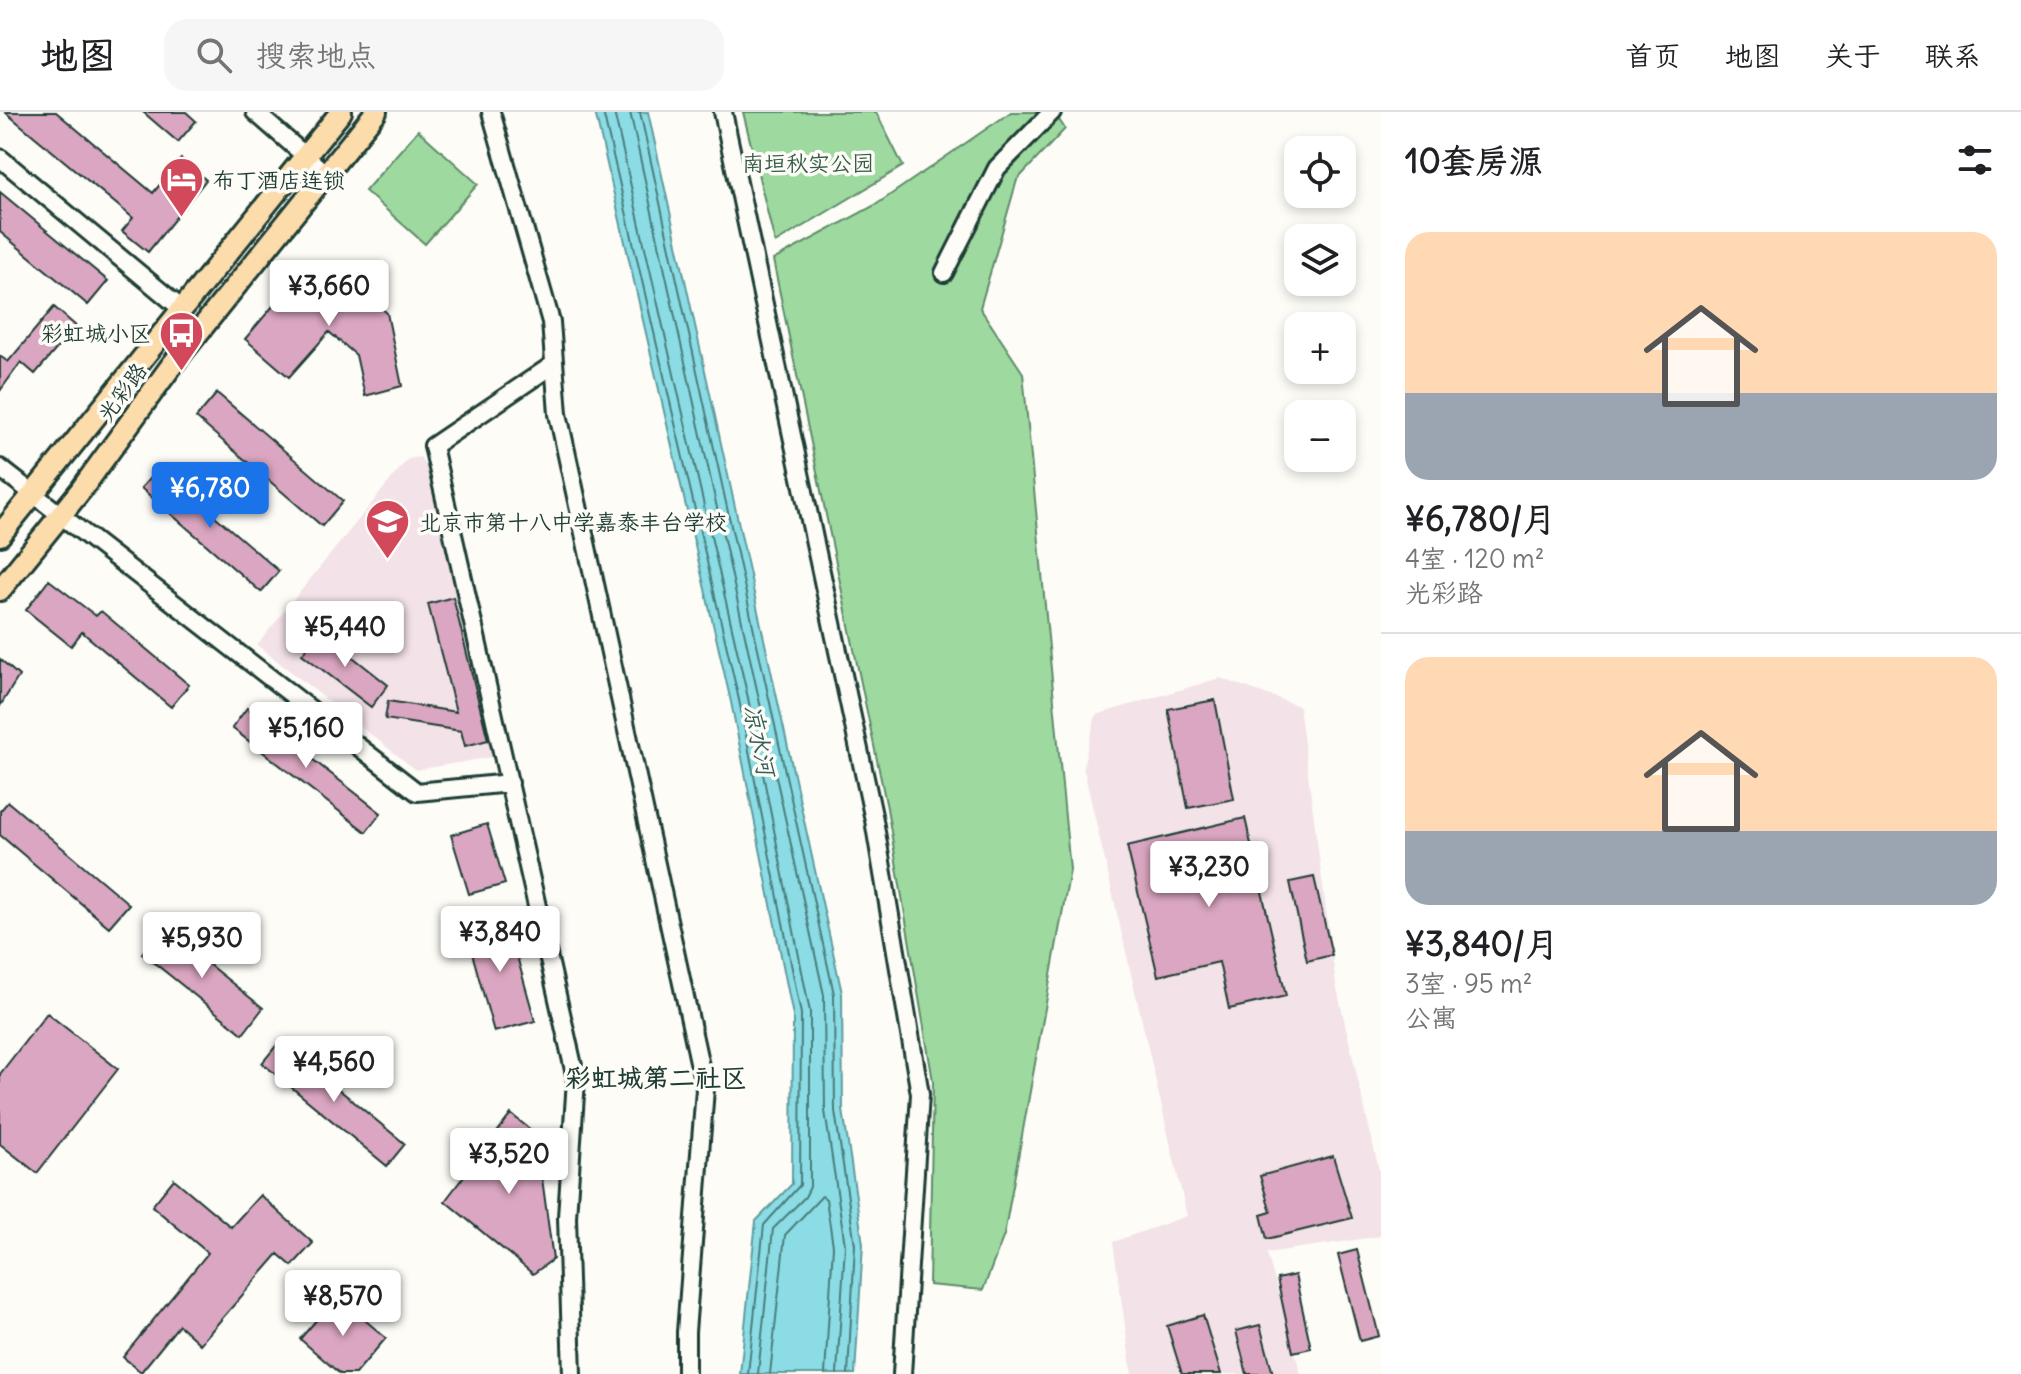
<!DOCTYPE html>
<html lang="zh">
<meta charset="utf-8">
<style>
:root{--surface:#fff;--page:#f6f6f6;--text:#202124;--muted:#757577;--line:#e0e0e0;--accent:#1a73e8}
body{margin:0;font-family:Delius,"LXGW WenKai TC",sans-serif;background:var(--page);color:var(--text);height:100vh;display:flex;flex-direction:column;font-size:30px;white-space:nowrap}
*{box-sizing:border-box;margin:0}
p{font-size:26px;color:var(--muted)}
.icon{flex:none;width:44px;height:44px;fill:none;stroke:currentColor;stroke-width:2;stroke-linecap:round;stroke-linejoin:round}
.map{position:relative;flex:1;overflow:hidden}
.details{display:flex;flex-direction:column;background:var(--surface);width:640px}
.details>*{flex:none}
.tools{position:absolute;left:1284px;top:24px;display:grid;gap:16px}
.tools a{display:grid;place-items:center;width:72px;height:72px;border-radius:16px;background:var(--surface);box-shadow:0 4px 12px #0003;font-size:40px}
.price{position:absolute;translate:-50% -68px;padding:0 18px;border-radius:8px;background:#fff;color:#222;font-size:26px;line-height:52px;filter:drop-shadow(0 2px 4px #0008)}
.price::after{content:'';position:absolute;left:50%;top:48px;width:24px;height:18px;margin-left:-12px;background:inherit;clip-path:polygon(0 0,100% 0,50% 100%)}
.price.current{background:var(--accent);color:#fff}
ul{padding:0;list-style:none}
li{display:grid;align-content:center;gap:16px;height:424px;padding:0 24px}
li+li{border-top:2px solid var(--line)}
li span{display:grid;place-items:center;height:248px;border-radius:24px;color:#555}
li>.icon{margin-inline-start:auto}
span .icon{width:144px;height:144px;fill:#fffc;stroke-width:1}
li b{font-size:34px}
h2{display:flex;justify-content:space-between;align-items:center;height:96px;padding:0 24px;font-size:34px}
header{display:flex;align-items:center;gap:48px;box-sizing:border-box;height:112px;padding:0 40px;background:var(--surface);border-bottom:2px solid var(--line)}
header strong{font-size:38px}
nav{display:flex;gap:44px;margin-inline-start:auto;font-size:28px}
.search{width:560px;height:72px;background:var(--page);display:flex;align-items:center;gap:20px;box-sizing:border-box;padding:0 28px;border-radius:24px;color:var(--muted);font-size:30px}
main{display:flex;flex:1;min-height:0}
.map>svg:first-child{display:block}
</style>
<header>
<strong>地图</strong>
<div class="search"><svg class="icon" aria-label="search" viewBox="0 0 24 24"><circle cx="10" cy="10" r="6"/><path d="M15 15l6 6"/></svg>搜索地点</div>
<nav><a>首页</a><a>地图</a><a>关于</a><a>联系</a></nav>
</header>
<main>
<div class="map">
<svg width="1381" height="1262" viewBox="0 0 1381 1262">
<rect width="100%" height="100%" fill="#fdfcf7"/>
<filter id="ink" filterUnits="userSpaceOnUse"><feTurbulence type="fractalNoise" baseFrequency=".0125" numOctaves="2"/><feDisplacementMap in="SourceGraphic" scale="16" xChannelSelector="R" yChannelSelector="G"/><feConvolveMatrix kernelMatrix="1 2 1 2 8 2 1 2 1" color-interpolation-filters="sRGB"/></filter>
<g filter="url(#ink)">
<!-- built -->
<path fill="#f3e2e7" d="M420 345 427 355 498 644 416 658 257 533 393 365 408 347Z
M1220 566 1299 594 1336 873 1381 1067V1124L1267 1141 1301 1262H1132L1113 1130 1187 1104 1083 654 1096 603Z"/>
<!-- green -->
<path fill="#9ed9a0" stroke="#5e8b6a" stroke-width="2" d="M743 0H876L903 54 775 131Z
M1011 0H1054L1065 17 1017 68 980 196 1023 261 1070 758 1004 1123 983 1178 929 1173 933 969 887 696 773 148 877 92Z
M418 18 478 72 425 132 365 79Z"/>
<!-- water -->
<path fill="#8bdce5" stroke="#609c9e" stroke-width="2" d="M595 0H648L842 881 843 998 863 1132 855 1262H740L756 1109 792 1072 793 904 731 590Z"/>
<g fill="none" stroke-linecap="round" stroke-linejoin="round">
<!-- shore -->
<path stroke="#4a7d7b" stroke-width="2" d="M603 0 739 588 801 902 800 1073 764 1113 748 1262
M614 0 748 586 810 900V1075L805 1085 773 1117 758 1262
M630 0 824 883 825 999 845 1133 837 1262
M640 0 834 882 835 999 855 1133 848 1262
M770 1262 785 1123 822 1084 826 1087 833 1134 825 1262"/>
</g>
<!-- building -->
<path fill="#dba6c1" stroke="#1f3d34" stroke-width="2" d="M5 0H56L153 81 181 47 206 68 148 140 122 119 133 106Z
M143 0H186L196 9 178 30Z
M0 80 108 169 88 193 0 120Z
M338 159 387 201 402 274 365 284 356 243 329 220 289 265 245 227 301 161Z
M54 195 76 214 35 262 21 250 0 279V244L8 250Z
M217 281 343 389 322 414 196 306Z
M159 356 279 459 261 480 141 376Z
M49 468 96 504 101 499 189 573 171 595 82 520 71 534 26 498Z
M453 485 488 628 465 634 461 619 385 607 388 589 456 600 428 492Z
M320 519 388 573 371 595 302 542Z
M0 547 19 564 0 594Z
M1215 588 1234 687 1188 696 1168 597Z
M247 596 381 701 366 720 232 616Z
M8 690 129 792 109 815 0 723V699Z
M1245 706 1286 884 1229 897 1219 850 1158 864 1127 734Z
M487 712 505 772 469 782 451 723Z
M1314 765 1332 843 1307 849 1290 770Z
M506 805 535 909 494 920 465 816Z
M162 815 263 896 243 922 142 841Z
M47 901 118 957 37 1061 0 1032V962Z
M280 929 405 1032 387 1054 262 951Z
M511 1002 536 1022 553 1147 533 1162 445 1089Z
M1333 1044 1352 1106 1267 1127 1261 1103 1271 1100 1260 1064Z
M174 1067 231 1115 260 1083 313 1131 292 1154 278 1142 200 1232 179 1213 141 1260 123 1245 208 1141 152 1094Z
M1357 1138 1379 1224 1360 1229 1338 1143Z
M1295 1163 1311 1236 1293 1240 1277 1167Z
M337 1184 386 1226 355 1262H340L300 1227Z
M1203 1203 1221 1262H1182L1167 1214Z
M1260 1213 1273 1262H1247L1236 1219Z"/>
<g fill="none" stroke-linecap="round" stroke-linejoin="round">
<defs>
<path id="minor" d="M255 0 327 63
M491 0 551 210 558 302 705 977 686 1220V1262
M723 0 874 708 920 982 902 1262
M0 46 183 198
M944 161 997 56 1052 0
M554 252 433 334 576 967 567 1105 572 1262
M0 356 417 680 510 671"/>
<path id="major" d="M0 423 341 0
M0 478 81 378 172 253 376 0"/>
</defs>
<!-- minor casing -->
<use href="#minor" stroke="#1f3d34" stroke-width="22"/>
<!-- major casing -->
<use href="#major" stroke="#1f3d34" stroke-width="26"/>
<!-- minor -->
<use href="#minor" stroke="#fdfcf7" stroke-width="16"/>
<!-- major -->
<use href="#major" stroke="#fddcac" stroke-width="20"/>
</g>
</g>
<!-- icons -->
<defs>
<symbol id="hotel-pin" viewBox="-11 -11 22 30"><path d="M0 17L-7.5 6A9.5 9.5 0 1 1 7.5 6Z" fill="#d1495b" stroke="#fdfcf7"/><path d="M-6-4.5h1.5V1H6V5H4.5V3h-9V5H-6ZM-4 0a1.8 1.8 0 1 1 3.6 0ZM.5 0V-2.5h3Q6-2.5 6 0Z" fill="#fff"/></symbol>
<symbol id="bus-pin" viewBox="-11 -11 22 30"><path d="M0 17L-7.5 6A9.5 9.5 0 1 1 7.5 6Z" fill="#d1495b" stroke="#fdfcf7"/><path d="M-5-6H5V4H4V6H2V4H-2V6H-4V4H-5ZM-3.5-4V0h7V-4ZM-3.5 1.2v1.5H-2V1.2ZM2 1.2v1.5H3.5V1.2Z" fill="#fff"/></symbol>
<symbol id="school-pin" viewBox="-11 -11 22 30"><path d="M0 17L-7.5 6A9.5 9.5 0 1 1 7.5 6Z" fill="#d1495b" stroke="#fdfcf7"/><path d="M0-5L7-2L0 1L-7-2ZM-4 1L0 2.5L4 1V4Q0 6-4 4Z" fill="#fff"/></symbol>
</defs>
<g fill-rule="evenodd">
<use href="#hotel-pin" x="156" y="42" width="51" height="69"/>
<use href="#bus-pin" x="156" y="196" width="51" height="69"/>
<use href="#school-pin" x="362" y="384" width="51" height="69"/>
</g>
<g text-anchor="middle" stroke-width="7" stroke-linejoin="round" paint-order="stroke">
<!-- park labels -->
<g font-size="22" fill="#385c4a" stroke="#fdfcf7">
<text x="808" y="59">南垣秋实公园</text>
</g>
<!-- poi labels -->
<g font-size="22" fill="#1f3d34" stroke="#fdfcf7" text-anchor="start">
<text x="213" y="76">布丁酒店连锁</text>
<text x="151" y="229" text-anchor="end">彩虹城小区</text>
<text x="419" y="418">北京市第十八中学嘉泰丰台学校</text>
</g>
<!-- street labels -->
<g font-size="22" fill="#1f3d34" stroke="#fdfcf7">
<text transform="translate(122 280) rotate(-54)" y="8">光彩路</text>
</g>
<!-- water labels -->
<g font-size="24" font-style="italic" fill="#355d57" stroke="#fdfcf7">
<text transform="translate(759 628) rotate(78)" y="8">凉水河</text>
</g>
<!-- quarter labels -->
<g font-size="26" font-weight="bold" fill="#1f3d34" stroke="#fdfcf7">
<text x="656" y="975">彩虹城第二社区</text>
</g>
</g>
</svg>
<div class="tools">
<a><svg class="icon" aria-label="locate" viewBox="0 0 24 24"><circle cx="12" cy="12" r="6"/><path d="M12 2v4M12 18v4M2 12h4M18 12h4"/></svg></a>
<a><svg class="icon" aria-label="layers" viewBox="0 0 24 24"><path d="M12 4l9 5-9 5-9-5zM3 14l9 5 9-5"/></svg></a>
<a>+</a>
<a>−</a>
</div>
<b class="price" style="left:329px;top:216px">¥3,660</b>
<b class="price current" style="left:210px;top:418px">¥6,780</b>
<b class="price" style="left:345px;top:557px">¥5,440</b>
<b class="price" style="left:306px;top:658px">¥5,160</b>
<b class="price" style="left:1209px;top:797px">¥3,230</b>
<b class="price" style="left:500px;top:862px">¥3,840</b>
<b class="price" style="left:202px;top:868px">¥5,930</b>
<b class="price" style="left:334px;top:992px">¥4,560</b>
<b class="price" style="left:509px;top:1084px">¥3,520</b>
<b class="price" style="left:343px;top:1226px">¥8,570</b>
</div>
<section class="details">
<h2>10套房源<svg class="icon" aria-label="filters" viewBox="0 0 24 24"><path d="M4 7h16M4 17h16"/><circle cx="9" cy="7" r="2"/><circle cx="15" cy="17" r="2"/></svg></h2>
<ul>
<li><span style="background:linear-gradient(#ffd9b3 65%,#9aa5b1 0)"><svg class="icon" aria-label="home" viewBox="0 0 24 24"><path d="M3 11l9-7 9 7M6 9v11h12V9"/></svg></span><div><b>¥6,780/月</b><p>4室 · 120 m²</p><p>光彩路</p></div></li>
<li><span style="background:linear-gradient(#ffd9b3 70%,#9aa5b1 0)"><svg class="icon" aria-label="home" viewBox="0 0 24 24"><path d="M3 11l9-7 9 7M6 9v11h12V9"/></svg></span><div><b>¥3,840/月</b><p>3室 · 95 m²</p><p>公寓</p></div></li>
</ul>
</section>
</main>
